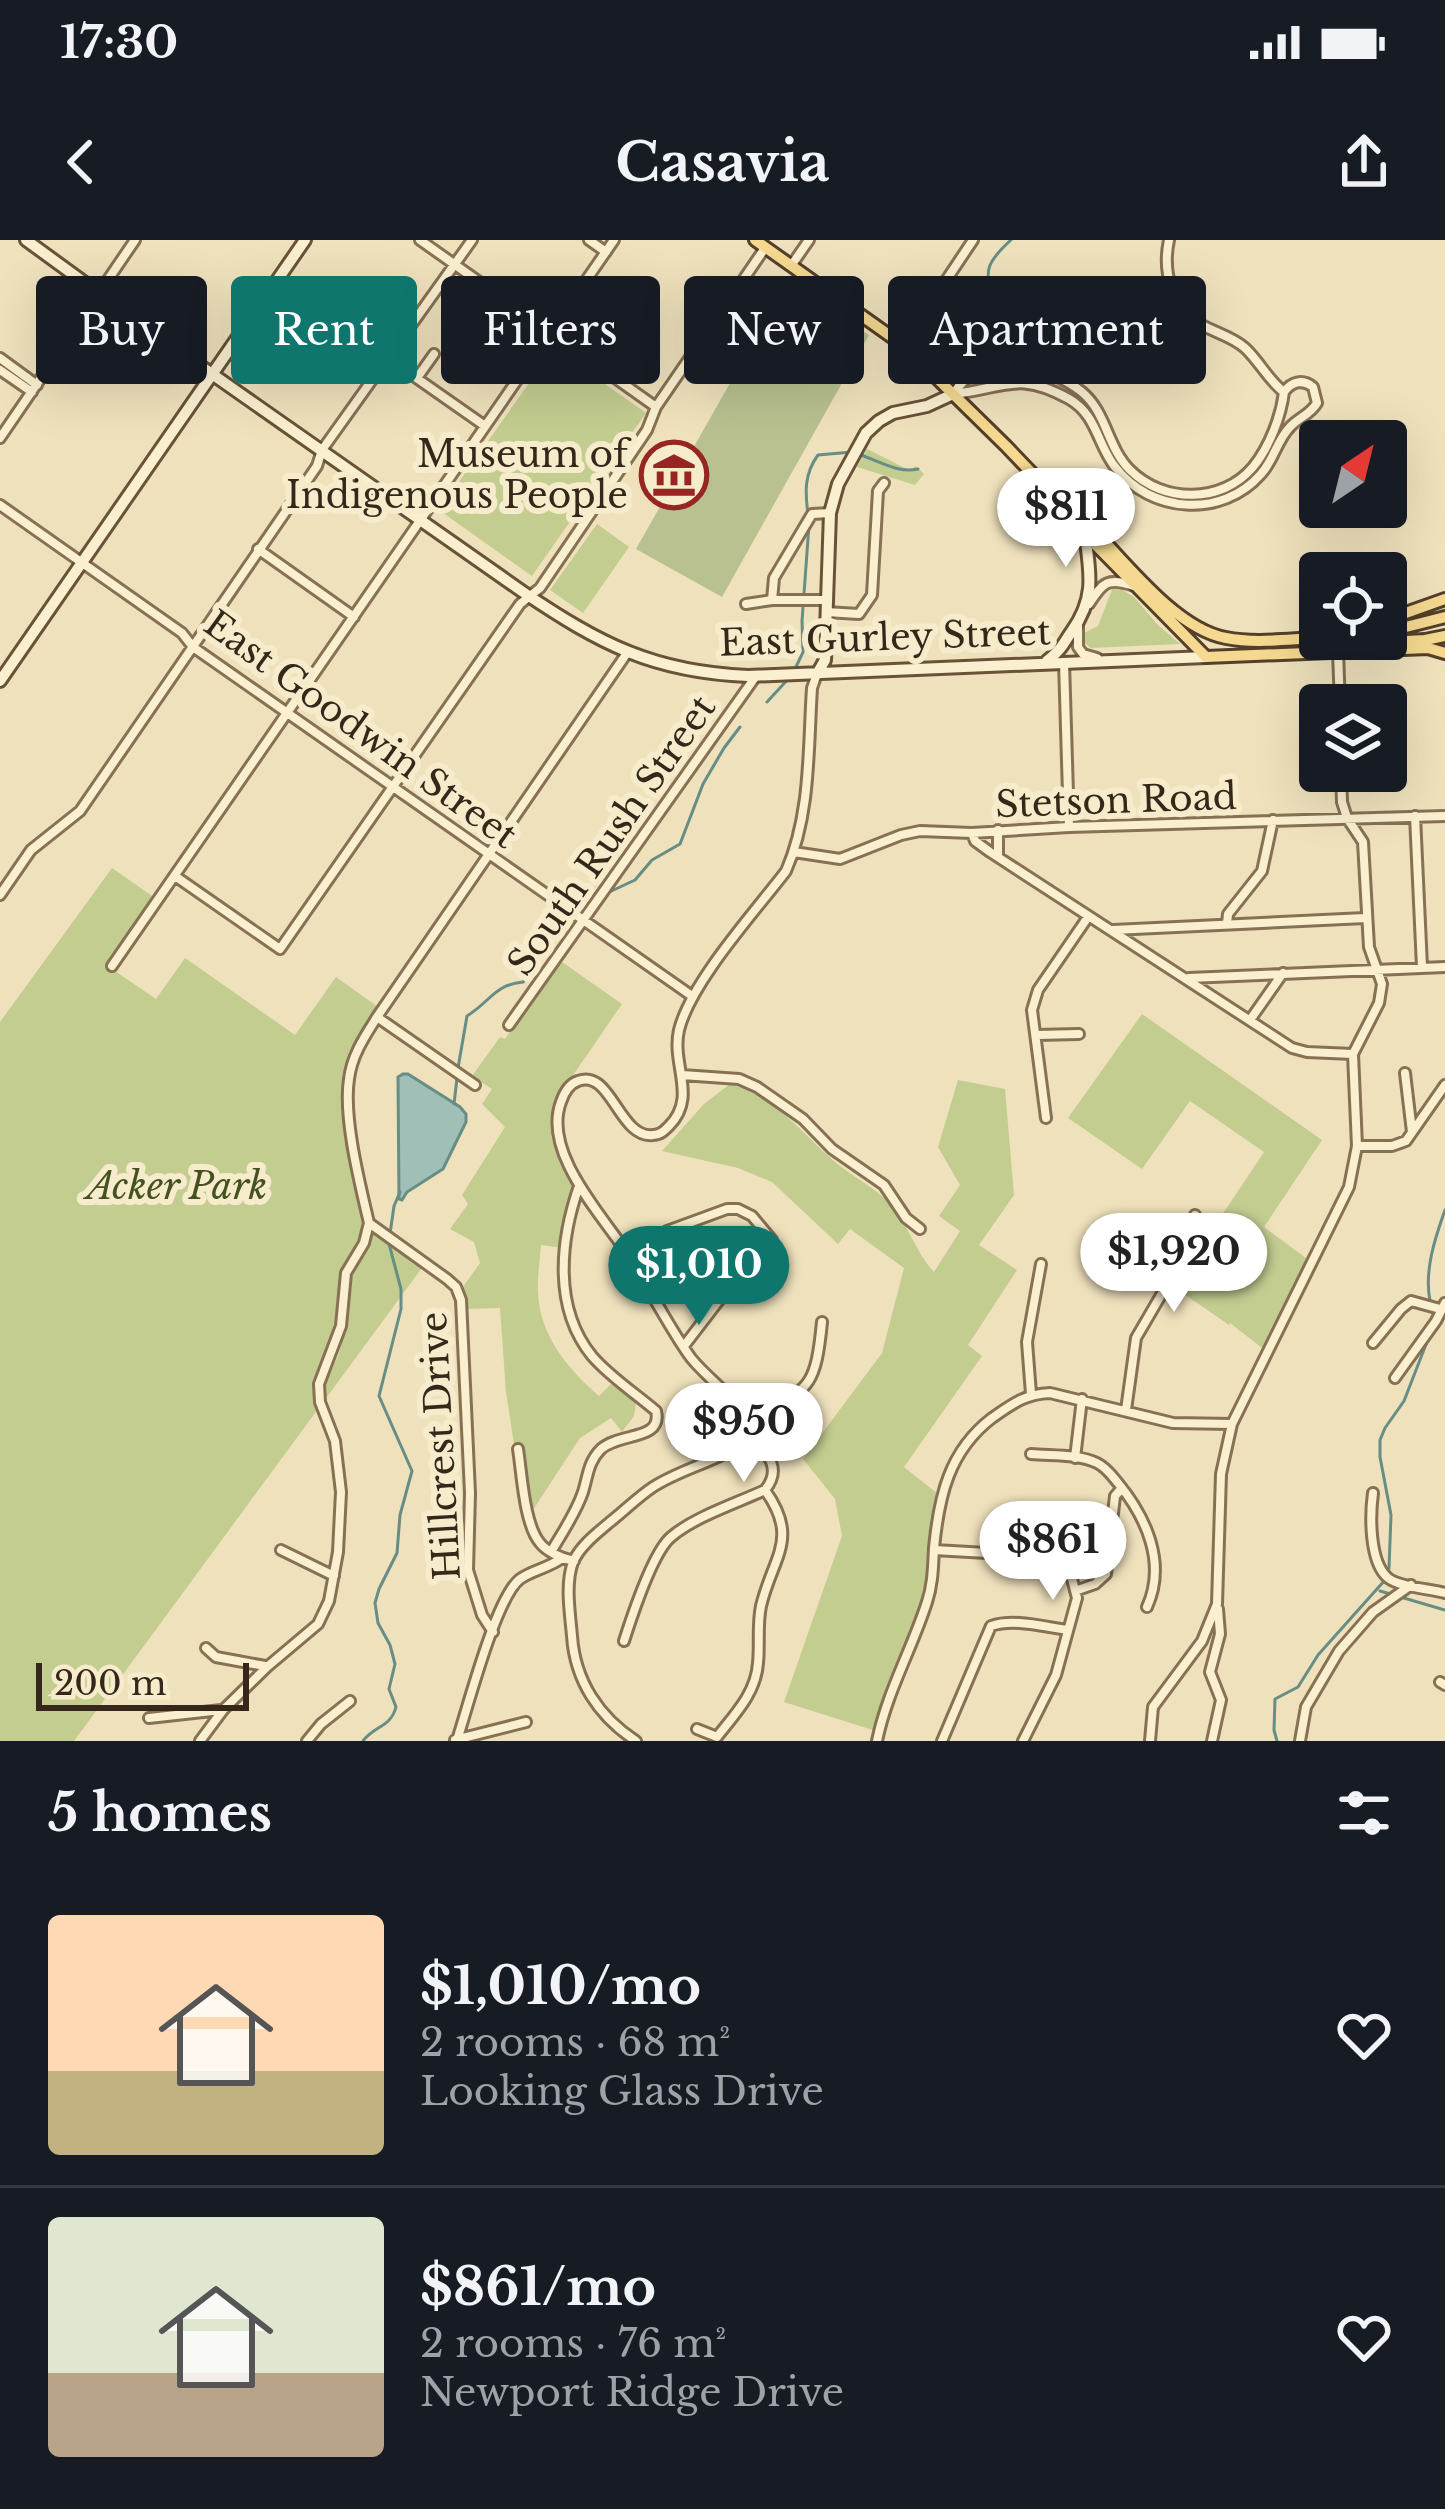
<!DOCTYPE html>
<meta charset="utf-8">
<style>
:root{--surface:#171b24;--page:#20242c;--text:#f1f3f6;--muted:#9ea1a6;--line:#363941;--accent:#0f766e}
body{margin:0;font-family:"Libre Baskerville",serif;background:var(--page);color:var(--text);height:100vh;display:flex;flex-direction:column;font-size:45px;white-space:nowrap}
*{box-sizing:border-box;margin:0}
p{font-size:39px;color:var(--muted)}
.icon{flex:none;width:66px;height:66px;fill:none;stroke:currentColor;stroke-width:2;stroke-linecap:round;stroke-linejoin:round}
.map{position:relative;height:1501px;overflow:hidden}
.details{display:flex;flex-direction:column;background:var(--surface);flex:1}
.details>*{flex:none}
.hud{position:absolute;left:36px;top:36px;width:1374px;height:108px;display:flex;gap:24px}
.needle{width:78px;rotate:35deg}
.tools{position:absolute;left:1299px;top:180px;display:grid;gap:24px}
.tools a{display:grid;place-items:center;width:108px;height:108px;border-radius:12px;background:var(--surface);box-shadow:0 12px 48px #0002;font-size:60px}
.scale{position:absolute;left:36px;bottom:30px;width:213px;box-sizing:border-box;padding-left:12px;border:6px solid #35281a;border-top:0;font-size:33px;line-height:42px;white-space:nowrap;color:#35281a;-webkit-text-stroke:9px #f6ebcb;paint-order:stroke}
.price{position:absolute;translate:-50% -102px;padding:0 27px;border-radius:42px;background:#fff;color:#222;font-size:39px;line-height:78px;filter:drop-shadow(0 3px 6px #0008)}
.price::after{content:'';position:absolute;left:50%;top:72px;width:36px;height:27px;margin-left:-18px;background:inherit;clip-path:polygon(0 0,100% 0,50% 100%)}
.price.on{background:var(--accent);color:#fff}
ul{padding:0;list-style:none}
li{display:flex;align-items:center;gap:36px;height:300px;padding:0 48px}
li+li{border-top:3px solid var(--line)}
li span{display:grid;place-items:center;flex:none;width:336px;height:240px;border-radius:12px;color:#555}
li>.icon{margin-inline-start:auto}
span .icon{width:144px;height:144px;fill:#fffc;stroke-width:1}
li b{font-size:51px}
h2{display:flex;justify-content:space-between;align-items:center;height:144px;padding:0 48px;font-size:51px}
.pill{padding:0 42px;border-radius:12px;background:var(--surface);box-shadow:0 12px 48px #0002;font-size:42px;line-height:108px}
.pill.on{background:var(--accent);color:#fff}
.status{display:flex;justify-content:space-between;align-items:center;height:84px;padding:0 60px;background:var(--surface);direction:ltr}
.status svg{height:33px;fill:currentColor}
header{display:flex;justify-content:space-between;align-items:center;height:156px;padding:0 48px;background:var(--surface);font-size:54px;font-weight:800}
.map>svg:first-child{display:block}
</style>
<div class="status"><b>17:30</b><svg viewBox="0 0 49 12"><path d="M0 12V9h3v3zM5 12V6h3v6zM10 12V3h3v9zM15 12V0h3v12zM26 1h20v11H26zM47 4h2v5h-2z"/></svg></div>
<header><svg class="icon" aria-label="back" viewBox="0 0 24 24"><path d="M15 5l-7 7 7 7"/></svg>Casavia<svg class="icon" aria-label="share" viewBox="0 0 24 24"><path d="M12 15V3M7 8l5-5 5 5M5 13v7h14v-7"/></svg></header>
<div class="map">
<svg width="1445" height="1501" viewBox="0 0 1445 1501">
<rect width="100%" height="100%" fill="#efe1bc"/>
<!-- green -->
<path fill="#c3cd90" d="M554 108 646 173 532 336 439 270Z
M867 209 909 230 916 226 924 234 915 245 857 227Z
M597 284 629 307 583 373 550 350Z
M1116 346 1134 357 1157 384 1180 404 1091 408 1082 401 1084 393 1098 386 1113 347Z
M112 628 155 658 109 727 156 759 185 718 295 795 336 737 378 767C367 786 353 804 347 825 337 864 355 934 361 975L366 987 360 1003 343 1030 340 1043 339 1084 330 1111 314 1148 318 1169 74 1501H0V782Z
M559 720 622 764 558 857C548 892 555 915 574 945L563 1008 541 1005C540 1021 537 1037 538 1053 540 1096 568 1129 599 1156L611 1144 636 1163 634 1176 622 1192 611 1178 580 1198 531 1273 522 1204H514L506 1152 500 1068 464 1069 463 1047 480 1023 474 1002 450 989 468 964 462 955 505 887 482 864 492 849 472 836 500 797 505 799Z
M1142 774 1322 900 1264 987 1310 1021 1266 1111 1230 1083 1229 1085 1174 1047 1264 912 1190 861 1142 929 1068 878Z
M958 840 1005 849 1014 955 979 1005 1017 1030 968 1105 982 1116 904 1227 938 1254C929 1288 933 1323 924 1357 913 1403 888 1445 876 1491L784 1462 842 1296 835 1259 803 1219 882 1113 904 1028 850 989 838 1004 772 942 738 928 662 911 704 864 730 844C775 856 802 894 835 922 855 939 878 948 894 969 910 989 917 1014 934 1032L960 991 939 976 960 945 938 907Z
M375 992 424 1025 324 1161 325 1144 339 1114 346 1087 345 1047Z"/>
<!-- cemetery -->
<path fill="#b9c190" d="M789 39 869 95 722 357 636 309Z"/>
<!-- water -->
<path fill="#a0c0b7" stroke="#678d85" stroke-width="3" d="M403 834H408L460 867 466 874V882L443 929 407 952 402 960 399 959 398 837Z"/>
<g fill="none" stroke-linecap="round" stroke-linejoin="round">
<!-- stream -->
<path stroke="#678d85" stroke-width="3" d="M962 119C971 106 981 93 986 77 999 37 970 37 1011 0
M861 215C878 221 900 234 918 229
M808 275C805 252 804 234 818 215L852 212
M795 429 803 412 802 381 809 285
M767 462 790 437
M605 654 635 640 652 620 680 604 703 544 724 508 740 487
M458 828 467 776C491 761 494 745 523 742 529 734 535 725 540 717 555 690 560 655 596 654
M454 864 457 838
M390 994 394 966 400 952
M1430 1061C1424 1031 1435 998 1445 970
M1380 1351 1445 1370
M363 1501C374 1486 391 1487 396 1467L389 1449 395 1424 390 1405 378 1383 375 1363 379 1349 397 1313 400 1275 412 1231 379 1156 401 1069V1049L389 1004
M1277 1501 1274 1490 1275 1459 1298 1447 1318 1415 1385 1340 1389 1328 1391 1275 1380 1217V1200L1385 1188 1404 1161 1430 1094"/>
<defs>
<path id="street" d="M420 0 656 167
M589 0 606 12
M1169 0C1162 33 1172 67 1202 85 1216 93 1233 97 1245 108 1260 122 1268 140 1284 152
M791 26 809 0
M903 105 973 0
M0 118 37 145
M1005 124C1032 127 1060 134 1082 152 1107 173 1107 207 1130 230 1163 263 1222 264 1253 227 1270 206 1281 176 1284 152 1292 141 1303 139 1313 147L1317 163C1310 175 1299 177 1290 187 1277 200 1274 220 1261 234 1222 279 1150 273 1115 227 1097 204 1097 175 1069 159 1017 130 1004 149 953 154 967 134 981 126 1005 124Z
M0 130 32 152
M405 130 485 186
M417 138 434 114
M0 198 135 0
M0 265 182 393 193 407 692 756
M258 309 354 377
M772 360 774 338 812 274 830 273
M746 364 772 360H825
M1089 364C1103 342 1108 337 1134 346
M826 372 859 374 872 355 878 251 884 243
M1078 386V407L1083 414 1097 418
M1338 412 1340 465
M1064 422 1069 587
M1415 576 1422 727
M972 593 975 601 990 612 1292 808 1307 812 1353 814
M794 612 840 619 901 595 920 591 972 593 1069 587 1445 576
M998 615V590
M175 636 280 709 520 364 540 348 647 190 656 167 765 8
M0 655 31 610 80 571 317 226 322 210 472 0
M1227 683 1228 674 1262 631 1273 580
M1113 690 1365 678
M112 726 614 0
M1189 738 1445 727
M377 777 475 845
M1250 780 1283 733
M509 785 756 436
M1037 795 1079 794
M1405 833 1412 892
M682 835 739 839 757 847 803 879 832 909 884 945 906 978 920 989
M1046 878 1032 770 1038 750 1088 677
M1357 906H1392L1406 901 1445 845
M1135 995 1180 1017
M652 1001 667 991 727 969H738L752 976 772 1000 773 1010 769 1018 733 1042 684 1106
M1373 1103 1401 1069 1411 1061 1440 1069
M1395 1138 1436 1081 1445 1063
M1031 1154 1027 1102 1041 1024
M1126 1170 1136 1098 1171 1038 1190 996 1195 975
M748 1182C808 1147 815 1154 822 1082
M518 1209C522 1234 524 1284 540 1303 548 1313 562 1318 574 1321
M1031 1214C1052 1216 1078 1214 1097 1223 1107 1228 1112 1236 1118 1243 1146 1277 1167 1323 1147 1367
M1075 1218 1082 1159
M1373 1253C1370 1275 1369 1322 1388 1338 1399 1347 1431 1349 1445 1353
M281 1310 334 1336
M934 1310 1039 1316 1060 1325 1072 1339 1077 1358 1056 1435 1023 1501
M551 1312C562 1293 576 1273 583 1252 588 1236 588 1222 601 1209 620 1192 663 1201 656 1171 635 1153 610 1137 592 1116 553 1068 560 1001 579 946
M1075 1351 1095 1344 1106 1334 1115 1256 1122 1248
M493 1392 482 1375 468 1330 470 1253 461 1060 456 1047 447 1039 369 983C360 944 343 878 349 839 352 815 365 796 377 777L627 413
M624 1401C632 1376 653 1312 671 1297 694 1277 737 1263 765 1250
M206 1408 216 1417 265 1426
M1440 1442 1445 1445
M149 1478 221 1470
M697 1489 717 1497C735 1474 756 1453 758 1423 760 1404 757 1385 761 1366 773 1316 800 1299 765 1250 783 1228 767 1213 751 1197
M455 1500 526 1482
M457 1500C468 1467 496 1357 520 1339 532 1330 549 1328 562 1318
M200 1501 223 1470 267 1427 318 1384 329 1361 338 1312 341 1252 335 1201 320 1162 319 1144 341 1086 346 1033 364 1003 369 983
M307 1501 321 1484 350 1461
M636 1501C599 1477 575 1441 572 1396 570 1373 565 1344 573 1322 580 1306 597 1293 610 1282 624 1271 638 1257 653 1247 684 1227 722 1221 751 1197 746 1163 711 1143 691 1118 668 1086 650 1049 629 1016 603 976 542 913 561 862 564 853 569 844 578 841 611 828 619 899 653 895 660 895 664 891 669 886 698 857 671 825 679 790 691 742 754 673 786 631 811 574 808 509 812 448L817 434
M877 1501C887 1452 912 1409 927 1362 933 1344 933 1326 934 1308 939 1256 949 1211 992 1178 1012 1164 1025 1154 1050 1153L1173 1183 1232 1184
M942 1501 991 1386C1014 1378 1044 1387 1068 1390
M1150 1501 1153 1467 1202 1401 1217 1364 1221 1234 1232 1184 1349 947 1357 906 1353 814 1379 763 1382 744 1369 707 1363 602 1347 578 1342 562 1341 531
M1212 1501 1221 1460 1210 1432 1220 1394 1218 1369
M1300 1501 1306 1467 1339 1411 1373 1372 1411 1345"/>
<path id="secondary" d="M26 0 155 94 523 352C600 404 653 432 748 436L1206 417
M1047 421C1063 408 1062 405 1072 391 1096 357 1090 333 1085 294
M817 434 825 420 830 273 838 244 866 193 879 181 893 173 927 166 953 154
M0 441 305 0"/>
<path id="primary" d="M755 0 903 105 1006 206 1069 272 1085 294 1206 417 1428 408 1445 413
M1077 277 1090 286C1125 322 1176 389 1226 398 1256 404 1289 399 1320 398
M1386 380 1445 359
M1386 392 1445 377
M1323 409 1336 405 1425 400 1445 396"/>
</defs>
<!-- street casing -->
<use href="#street" stroke="#877155" stroke-width="14"/>
<!-- secondary casing -->
<use href="#secondary" stroke="#685238" stroke-width="16"/>
<!-- primary casing -->
<use href="#primary" stroke="#543f2a" stroke-width="16"/>
<!-- street -->
<use href="#street" stroke="#faefcf" stroke-width="8"/>
<!-- secondary -->
<use href="#secondary" stroke="#faefcf" stroke-width="10"/>
<!-- primary -->
<use href="#primary" stroke="#f5d990" stroke-width="10"/>
</g>
<!-- icons -->
<defs>
<symbol id="museum-ring" viewBox="-11 -11 22 22"><circle r="9.5" fill="#f6ebcb" stroke="#972623" stroke-width="1.5"/><path d="M0-6L6-3V-2H-6V-3ZM-5-1h2V3h-2ZM-1-1h2V3h-2ZM3-1h2V3H3ZM-6 4H6V6H-6Z" fill="#972623"/></symbol>
</defs>
<g fill-rule="evenodd">
<use href="#museum-ring" x="636" y="197" width="76" height="76"/>
</g>
<g text-anchor="middle" stroke-width="12" stroke-linejoin="round" paint-order="stroke">
<!-- poi labels -->
<g font-size="36" fill="#35281a" stroke="#f6ebcb" text-anchor="end">
<text x="628" y="227">Museum of<tspan x="628" dy="41">Indigenous People</tspan></text>
</g>
<!-- street labels -->
<g font-size="36" fill="#35281a" stroke="#f6ebcb">
<text transform="translate(885 397) rotate(-2)" y="13">East Gurley Street</text>
<text transform="translate(361 489) rotate(36)" y="13">East Goodwin Street</text>
<text transform="translate(1116 560) rotate(-2)" y="13">Stetson Road</text>
<text transform="translate(611 595) rotate(-55)" y="13">South Rush Street</text>
<text transform="translate(440 1206) rotate(-93)" y="13">Hillcrest Drive</text>
</g>
<!-- park labels -->
<g font-size="36" font-style="italic" fill="#445220" stroke="#f6ebcb">
<text x="177" y="959">Acker Park</text>
</g>
</g>
</svg>
<div class="tools">
<a><svg class="needle" viewBox="-14 -14 28 28"><path d="M0-13l5 13h-10z" fill="#e53935"/><path d="M0 13l5-13h-10z" fill="#9ea1a6"/></svg></a>
<a><svg class="icon" aria-label="locate" viewBox="0 0 24 24"><circle cx="12" cy="12" r="6"/><path d="M12 2v4M12 18v4M2 12h4M18 12h4"/></svg></a>
<a><svg class="icon" aria-label="layers" viewBox="0 0 24 24"><path d="M12 4l9 5-9 5-9-5zM3 14l9 5 9-5"/></svg></a>
</div>
<div class="scale">200 m</div>
<b class="price" style="left:1066px;top:330px">$811</b>
<b class="price" style="left:1174px;top:1075px">$1,920</b>
<b class="price on" style="left:699px;top:1088px">$1,010</b>
<b class="price" style="left:744px;top:1245px">$950</b>
<b class="price" style="left:1053px;top:1363px">$861</b>
<div class="hud">
<a class="pill">Buy</a>
<a class="pill on">Rent</a>
<a class="pill">Filters</a>
<a class="pill">New</a>
<a class="pill">Apartment</a>
</div>
</div>
<section class="details">
<h2>5 homes<svg class="icon" aria-label="filters" viewBox="0 0 24 24"><path d="M4 7h16M4 17h16"/><circle cx="9" cy="7" r="2"/><circle cx="15" cy="17" r="2"/></svg></h2>
<ul>
<li><span style="background:linear-gradient(#ffd9b3 65%,#c2b280 0)"><svg class="icon" aria-label="home" viewBox="0 0 24 24"><path d="M3 11l9-7 9 7M6 9v11h12V9"/></svg></span><div><b>$1,010/mo</b><p>2 rooms · 68 m²</p><p>Looking Glass Drive</p></div><svg class="icon" aria-label="heart" viewBox="0 0 24 24"><path d="M12 20l-8-8c-3-5 5-10 8-4 3-6 11-1 8 4z"/></svg></li>
<li><span style="background:linear-gradient(#dfe7d0 65%,#b9a48a 0)"><svg class="icon" aria-label="home" viewBox="0 0 24 24"><path d="M3 11l9-7 9 7M6 9v11h12V9"/></svg></span><div><b>$861/mo</b><p>2 rooms · 76 m²</p><p>Newport Ridge Drive</p></div><svg class="icon" aria-label="heart" viewBox="0 0 24 24"><path d="M12 20l-8-8c-3-5 5-10 8-4 3-6 11-1 8 4z"/></svg></li>
</ul>
</section>
